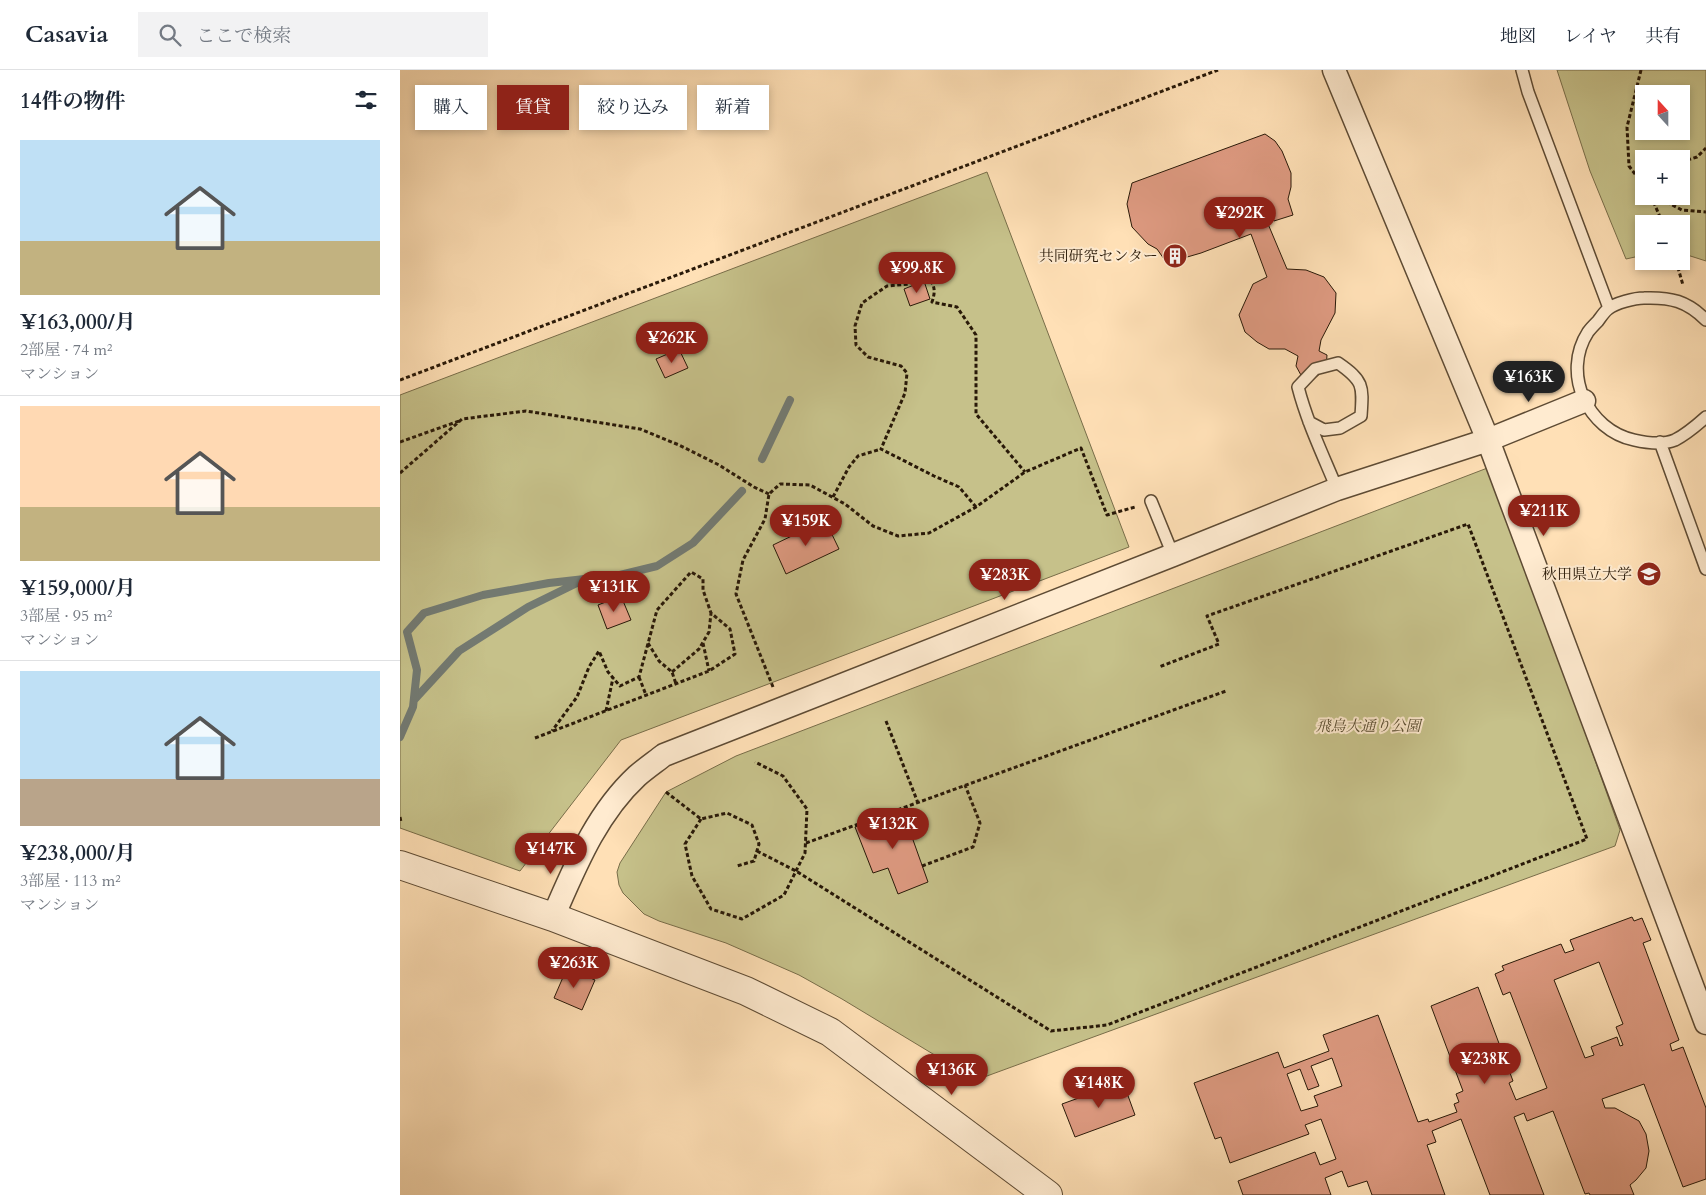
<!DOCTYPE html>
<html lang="ja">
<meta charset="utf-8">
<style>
:root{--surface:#fff;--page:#f2f2f3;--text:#1f2937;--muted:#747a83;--line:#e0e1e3;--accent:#8f2418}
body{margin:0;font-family:Cardo,"Noto Serif JP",serif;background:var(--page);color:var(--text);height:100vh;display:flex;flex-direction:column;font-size:19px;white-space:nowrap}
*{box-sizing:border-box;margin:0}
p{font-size:16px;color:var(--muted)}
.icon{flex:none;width:28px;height:28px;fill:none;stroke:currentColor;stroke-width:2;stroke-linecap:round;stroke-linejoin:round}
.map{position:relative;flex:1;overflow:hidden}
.sheet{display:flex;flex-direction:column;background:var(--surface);width:400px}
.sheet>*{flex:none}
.guide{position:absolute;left:15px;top:15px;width:475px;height:45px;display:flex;gap:10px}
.needle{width:32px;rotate:339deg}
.tools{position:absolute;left:1235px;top:15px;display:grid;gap:10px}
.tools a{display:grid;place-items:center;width:55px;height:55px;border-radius:0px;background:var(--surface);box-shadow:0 2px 8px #0003;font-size:25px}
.price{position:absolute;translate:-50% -42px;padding:0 11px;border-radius:18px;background:var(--accent);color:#fff;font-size:16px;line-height:32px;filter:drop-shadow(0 1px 2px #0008)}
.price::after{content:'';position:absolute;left:50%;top:30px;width:15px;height:11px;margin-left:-8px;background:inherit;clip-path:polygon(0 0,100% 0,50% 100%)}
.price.selected{background:#222;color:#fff}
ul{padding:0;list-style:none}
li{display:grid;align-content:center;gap:10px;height:265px;padding:0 20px}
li+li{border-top:1px solid var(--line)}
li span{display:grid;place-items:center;height:155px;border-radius:0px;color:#555}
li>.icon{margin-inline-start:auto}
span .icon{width:90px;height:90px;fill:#fffc;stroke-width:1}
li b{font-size:21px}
h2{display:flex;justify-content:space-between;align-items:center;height:60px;padding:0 20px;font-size:21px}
.pill{padding:0 18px;border-radius:0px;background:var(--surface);box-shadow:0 2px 8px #0003;font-size:18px;line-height:45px}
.pill.selected{background:var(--accent);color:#fff}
header{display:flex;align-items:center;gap:30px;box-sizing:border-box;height:70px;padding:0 25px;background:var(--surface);border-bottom:1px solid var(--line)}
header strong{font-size:24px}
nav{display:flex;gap:28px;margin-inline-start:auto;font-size:18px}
.search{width:350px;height:45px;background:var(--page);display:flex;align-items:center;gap:12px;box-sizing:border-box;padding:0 18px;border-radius:0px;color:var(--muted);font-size:19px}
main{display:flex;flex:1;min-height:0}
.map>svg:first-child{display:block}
</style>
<header>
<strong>Casavia</strong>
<div class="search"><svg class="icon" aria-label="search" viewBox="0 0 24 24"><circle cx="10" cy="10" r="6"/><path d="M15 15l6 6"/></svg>ここで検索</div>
<nav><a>地図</a><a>レイヤ</a><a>共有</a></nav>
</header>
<main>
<section class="sheet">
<h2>14件の物件<svg class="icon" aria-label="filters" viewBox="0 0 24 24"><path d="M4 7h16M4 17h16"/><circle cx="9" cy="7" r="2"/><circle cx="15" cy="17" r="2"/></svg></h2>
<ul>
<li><span style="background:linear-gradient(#bfe0f5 65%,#c2b280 0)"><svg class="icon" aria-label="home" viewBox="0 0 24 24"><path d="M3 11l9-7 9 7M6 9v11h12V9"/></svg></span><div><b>¥163,000/月</b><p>2部屋 · 74 m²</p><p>マンション</p></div></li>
<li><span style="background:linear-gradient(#ffd9b3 65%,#c2b280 0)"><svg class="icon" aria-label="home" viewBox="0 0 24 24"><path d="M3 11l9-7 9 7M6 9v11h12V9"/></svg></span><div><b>¥159,000/月</b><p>3部屋 · 95 m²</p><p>マンション</p></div></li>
<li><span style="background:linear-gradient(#bfe0f5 70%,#b9a48a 0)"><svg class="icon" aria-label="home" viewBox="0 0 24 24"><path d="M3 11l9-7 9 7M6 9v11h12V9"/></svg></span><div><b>¥238,000/月</b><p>3部屋 · 113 m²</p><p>マンション</p></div></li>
</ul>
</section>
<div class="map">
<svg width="1306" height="1125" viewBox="0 0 1306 1125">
<rect width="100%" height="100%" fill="#ffe0b6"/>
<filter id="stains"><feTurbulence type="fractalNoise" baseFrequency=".004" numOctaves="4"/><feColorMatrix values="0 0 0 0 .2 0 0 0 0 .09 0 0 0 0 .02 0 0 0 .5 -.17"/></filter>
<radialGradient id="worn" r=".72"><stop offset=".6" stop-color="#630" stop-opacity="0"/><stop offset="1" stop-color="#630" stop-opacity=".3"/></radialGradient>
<!-- green -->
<path fill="#c6c18a" stroke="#786d49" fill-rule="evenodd" d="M1157 0H1306V191L1281 183V154H1244V185L1226 189 1190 101ZM1244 24H1281V61H1244ZM1244 89H1281V126H1244Z
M587 102 729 477 221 670 120 801 0 758V325Z
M1090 397 1220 760 1215 776 576 1010 442 929 399 905 326 873 259 851 244 844 223 823 219 815 217 802 220 793 266 722 336 686Z"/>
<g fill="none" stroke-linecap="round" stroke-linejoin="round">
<!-- stream -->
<path stroke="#737a72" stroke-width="8" d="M362 389 390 330
M14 630 59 581 128 537 177 513
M0 667 13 637 17 600 7 562 24 543 83 525 149 513 220 505 257 496 293 473 342 421"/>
</g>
<!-- building -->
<path fill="#de9a81" stroke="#291908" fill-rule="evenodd" d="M865 64 875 71 882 81 891 103V117L888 129 893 145 874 151 869 139 863 142 887 199 906 200 924 207 936 223 935 243 921 270 919 281 927 285 926 299 916 307H902L896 296 898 286 885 279H869L857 272 845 262 839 245 853 214 867 207 851 164 801 183 770 192 764 189 757 179 748 174 732 157 727 134 732 113Z
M524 211 530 229 510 236 504 219Z
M279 279 288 298 265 308 256 289Z
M425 450 439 479 386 504 373 475Z
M221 526 231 550 207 559 198 535Z
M502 739 528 812 498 824 488 798 473 803 455 757Z
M1232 847 1234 851 1242 848 1251 870 1243 873 1279 970 1270 974 1272 981 1283 977 1306 1038V1109L1283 1117 1244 1014 1202 1029 1205 1038H1215L1239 1051 1246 1064 1249 1081 1246 1098 1236 1110 1230 1115 1234 1125H1190L1189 1123 1185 1124 1153 1041 1127 1051 1124 1043 1114 1047 1144 1125H1090L1061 1049 1032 1061 1036 1072 1027 1075 1045 1125H972L967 1111 948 1117 942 1101 925 1108 931 1125H843L838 1111 915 1082 920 1095 936 1089 921 1049 905 1055 909 1064 830 1093 821 1067 815 1069 794 1013 878 982 884 998 929 981 923 965 978 945 1018 1052 1028 1049 1029 1052 1057 1042 1054 1034 1059 1032 1056 1024 1063 1021 1031 936 1078 917 1113 1011 1109 1013 1116 1030 1147 1018 1110 922 1103 925 1095 904 1104 900 1102 896 1161 874 1165 883 1174 880 1170 870ZM1199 892 1223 954 1216 957 1223 975 1220 976 1217 967 1191 977 1194 985 1185 988 1154 910ZM932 988 942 1016 914 1026 918 1036 901 1041 887 1004 900 999 908 1020 919 1016 911 996Z
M167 898 195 910 182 940 154 928Z
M723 1012 735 1045 675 1067 662 1034Z"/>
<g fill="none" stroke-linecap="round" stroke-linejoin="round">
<defs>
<path id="service" d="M1122 0 1128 22 1209 238
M1306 250C1287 231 1271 227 1244 228 1235 228 1215 233 1208 239 1204 242 1201 247 1198 251 1195 254 1191 258 1188 262 1161 304 1188 360 1234 370 1247 373 1263 375 1275 370 1287 364 1296 356 1306 347
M909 352 924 360 940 358 961 346C963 316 964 311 938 293L915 299 898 317C907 352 923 385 937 419
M1260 372 1306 499
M751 431 773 485"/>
<path id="minor" d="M934 0 1088 370 1306 953
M153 847C175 797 196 744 237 706 245 699 255 692 264 685L773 485 937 419 1088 370 1184 331"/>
<path id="tertiary" d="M0 795 153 847 346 921 430 962 648 1125"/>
</defs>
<!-- service casing -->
<use href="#service" stroke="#5e4b34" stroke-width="14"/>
<!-- minor casing -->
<use href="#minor" stroke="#5e4b34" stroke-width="25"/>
<!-- tertiary casing -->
<use href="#tertiary" stroke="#5e4b34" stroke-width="30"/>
<!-- path -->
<path stroke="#291908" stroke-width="3" stroke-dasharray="4 2.5" stroke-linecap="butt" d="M1241 0 1227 57 1229 96 1244 116
M1281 92 1297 87 1306 78
M1251 126 1263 154
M1255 126 1282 140 1306 142
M1276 191 1283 215
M0 310 818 0
M0 372 59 351
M0 403 62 349 126 341 240 359 279 375 319 395 354 417 369 424
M433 427 449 397 458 386 481 379
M576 437 559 417 534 406 481 379 505 323 507 303 501 296 468 287 456 275 455 256 462 233 487 216 510 214 516 207 525 205C535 214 536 220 532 232L557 237 576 265V344L625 402
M248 573 259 591 272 602 276 614
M303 573 309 601
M272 602 299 579 309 562 311 543
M239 607 246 625
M373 617 336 524 343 490 365 449 369 424 380 414 410 415 445 434 473 456 498 466 529 463 576 437 625 402 681 378 707 445 735 437
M206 641 213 608
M486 651 518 733
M135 668 309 601 335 584 330 559 311 543 303 520V509L291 502 257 540 239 607 220 616 208 602 199 581 189 597 177 627 152 661
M266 722 301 749 327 743 352 755 359 774 354 791 337 796
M0 747 1 752
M301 749 285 774 292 806 311 839 342 849 384 825 405 783 407 739 383 706 355 692
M406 773 826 621
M357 781 396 801 651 961 707 955 1187 769 1068 454 807 546 819 574 759 597
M522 796 573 777 580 753 565 715"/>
<!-- service -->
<use href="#service" stroke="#ffebd0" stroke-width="11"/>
<!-- minor -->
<use href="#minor" stroke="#ffebd0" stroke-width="22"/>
<!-- tertiary -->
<use href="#tertiary" stroke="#ffebd0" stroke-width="28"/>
</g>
<!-- icons -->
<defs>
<symbol id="building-disc" viewBox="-11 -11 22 22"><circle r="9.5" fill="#8f2418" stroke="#ffebd0"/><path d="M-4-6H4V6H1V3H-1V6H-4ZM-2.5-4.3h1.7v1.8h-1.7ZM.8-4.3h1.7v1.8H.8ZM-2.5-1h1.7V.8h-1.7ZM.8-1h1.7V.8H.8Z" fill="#fff"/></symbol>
<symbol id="university-disc" viewBox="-11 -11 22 22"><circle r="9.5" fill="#8f2418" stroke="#ffebd0"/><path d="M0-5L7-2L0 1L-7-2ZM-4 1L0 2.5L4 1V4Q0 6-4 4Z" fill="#fff"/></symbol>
</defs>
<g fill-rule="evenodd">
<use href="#building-disc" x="761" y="172" width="28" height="28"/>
<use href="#university-disc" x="1235" y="490" width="28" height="28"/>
</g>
<g text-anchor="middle" stroke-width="4" stroke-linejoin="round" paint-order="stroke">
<!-- poi labels -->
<g font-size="15" fill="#291908" stroke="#ffebd0" text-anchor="end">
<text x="758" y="191">共同研究センター</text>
<text x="1232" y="509">秋田県立大学</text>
</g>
<!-- park labels -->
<g font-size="15" font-style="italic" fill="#584b2f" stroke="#ffebd0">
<text x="968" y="661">飛鳥大通り公園</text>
</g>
</g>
<rect width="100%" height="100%" filter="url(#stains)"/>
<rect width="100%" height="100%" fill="url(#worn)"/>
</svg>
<div class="tools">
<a><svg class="needle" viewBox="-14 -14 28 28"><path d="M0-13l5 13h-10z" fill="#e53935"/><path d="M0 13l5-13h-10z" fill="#747a83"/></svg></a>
<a>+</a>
<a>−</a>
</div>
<b class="price" style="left:840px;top:169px">¥292K</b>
<b class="price" style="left:517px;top:224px">¥99.8K</b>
<b class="price" style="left:272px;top:294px">¥262K</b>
<b class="price selected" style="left:1129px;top:333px">¥163K</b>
<b class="price" style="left:1144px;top:467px">¥211K</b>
<b class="price" style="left:406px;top:477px">¥159K</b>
<b class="price" style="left:605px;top:531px">¥283K</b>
<b class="price" style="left:214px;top:543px">¥131K</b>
<b class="price" style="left:493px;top:780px">¥132K</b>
<b class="price" style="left:151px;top:805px">¥147K</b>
<b class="price" style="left:174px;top:919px">¥263K</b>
<b class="price" style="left:1085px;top:1015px">¥238K</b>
<b class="price" style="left:552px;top:1026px">¥136K</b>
<b class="price" style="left:699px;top:1039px">¥148K</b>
<div class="guide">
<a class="pill">購入</a>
<a class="pill selected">賃貸</a>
<a class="pill">絞り込み</a>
<a class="pill">新着</a>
</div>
</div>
</main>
